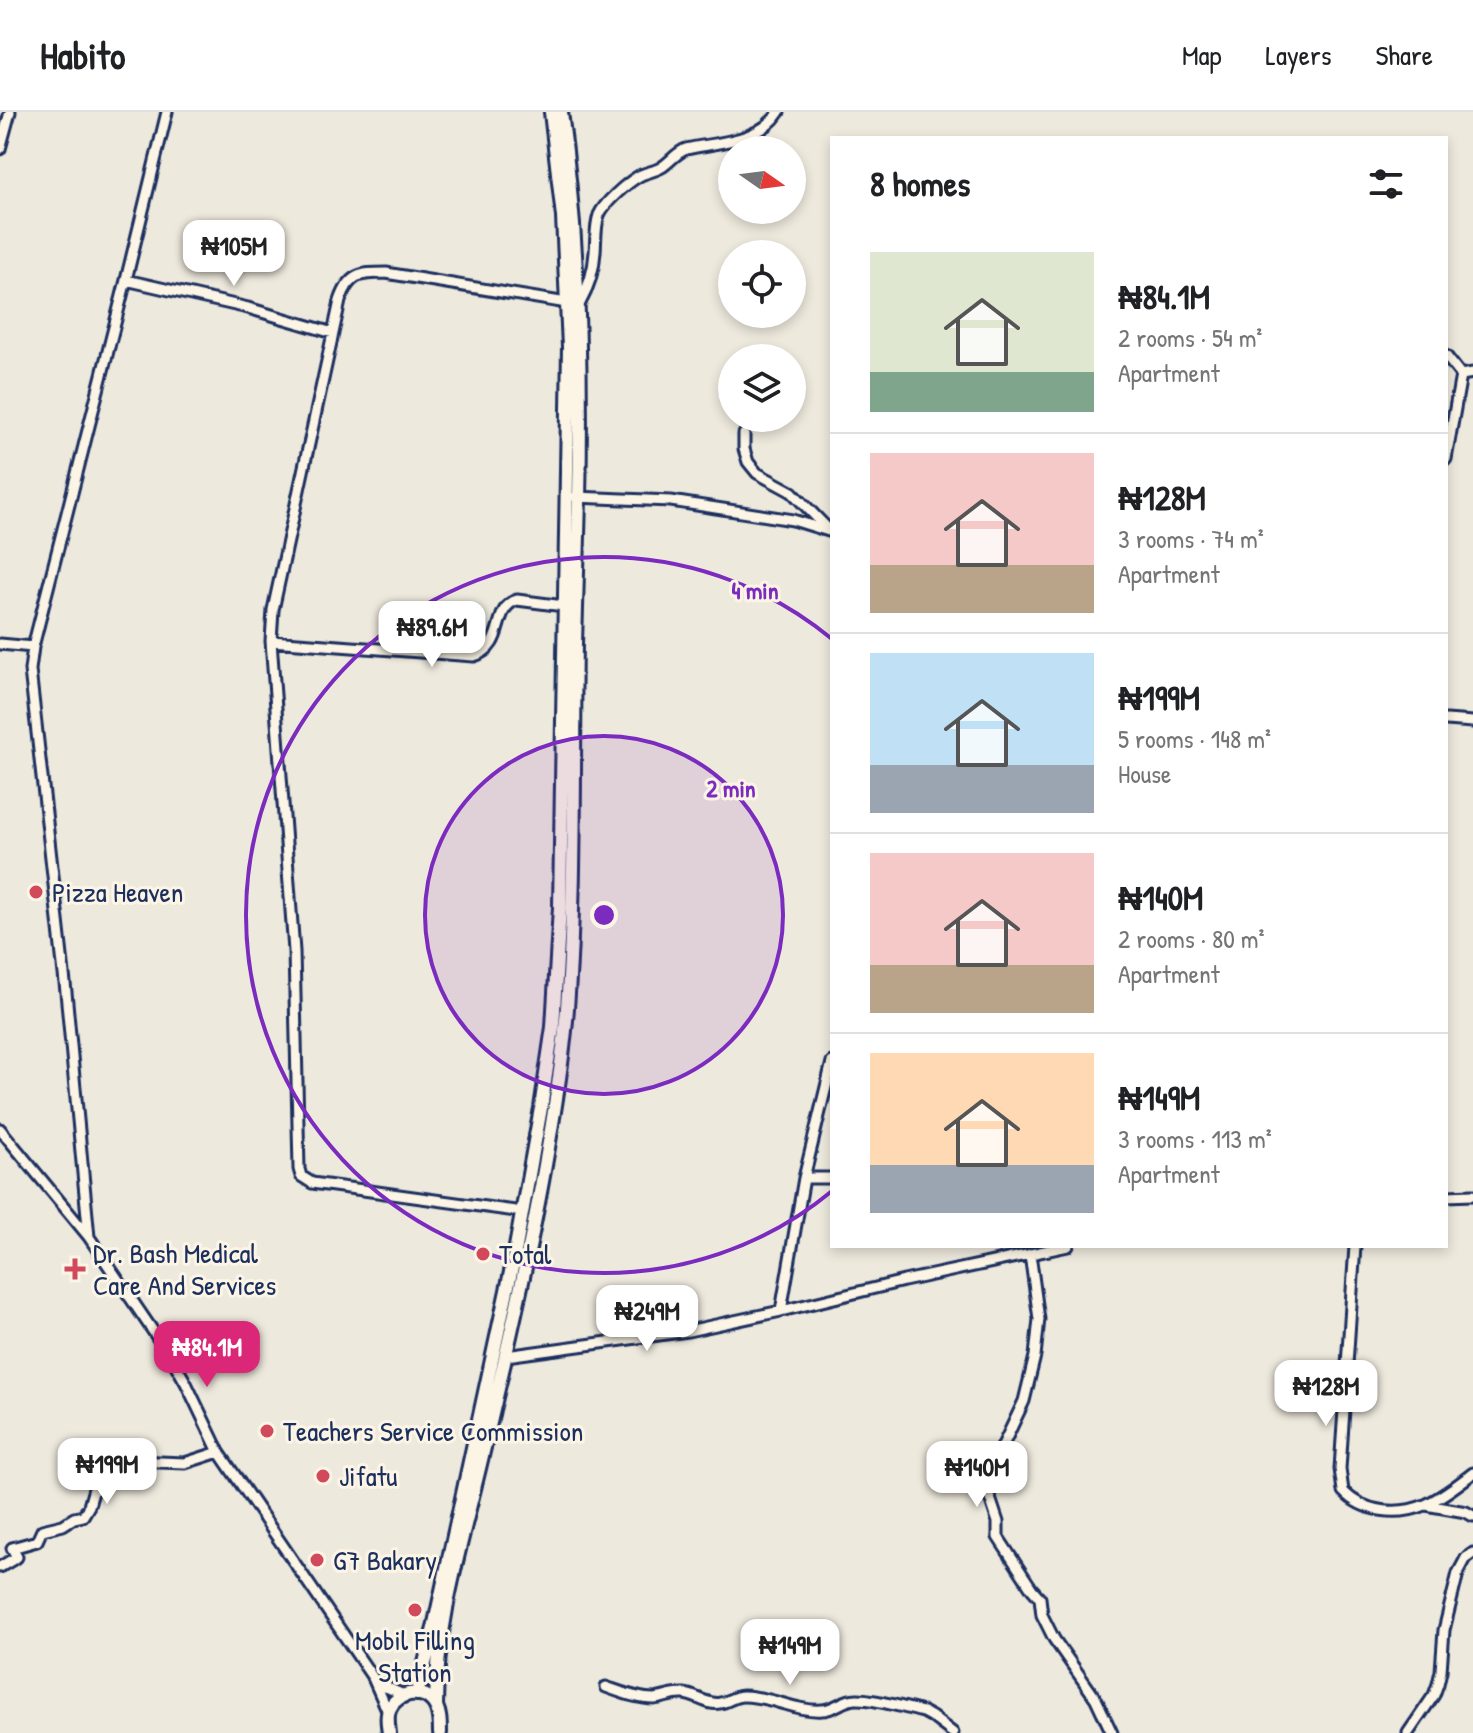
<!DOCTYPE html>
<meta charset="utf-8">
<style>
:root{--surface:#fff;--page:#f2f2f2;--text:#202124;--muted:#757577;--line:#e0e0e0;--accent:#db2777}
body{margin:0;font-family:"Patrick Hand",sans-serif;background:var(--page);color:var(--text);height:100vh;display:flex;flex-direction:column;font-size:30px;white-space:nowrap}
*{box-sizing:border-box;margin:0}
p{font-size:26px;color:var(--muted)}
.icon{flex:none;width:44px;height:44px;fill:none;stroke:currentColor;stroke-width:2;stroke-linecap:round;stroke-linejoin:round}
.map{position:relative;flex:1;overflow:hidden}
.details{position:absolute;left:830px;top:24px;width:618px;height:1112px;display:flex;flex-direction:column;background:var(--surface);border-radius:0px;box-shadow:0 4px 12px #0003}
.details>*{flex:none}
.needle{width:52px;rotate:104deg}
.buttons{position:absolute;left:718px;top:24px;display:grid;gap:16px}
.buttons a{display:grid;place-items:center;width:88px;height:88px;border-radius:50%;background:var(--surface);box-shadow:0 4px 12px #0003;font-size:40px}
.price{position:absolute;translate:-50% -68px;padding:0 18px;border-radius:16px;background:#fff;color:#222;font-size:26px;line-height:52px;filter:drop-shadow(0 2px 4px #0008)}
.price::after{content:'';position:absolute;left:50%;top:48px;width:24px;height:18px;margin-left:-12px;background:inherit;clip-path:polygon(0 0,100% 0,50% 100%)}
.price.current{background:var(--accent);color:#fff}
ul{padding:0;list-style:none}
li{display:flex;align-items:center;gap:24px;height:200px;padding:0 40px}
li+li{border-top:2px solid var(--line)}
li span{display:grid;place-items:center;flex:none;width:224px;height:160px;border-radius:0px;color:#555}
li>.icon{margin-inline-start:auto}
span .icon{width:96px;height:96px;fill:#fffc;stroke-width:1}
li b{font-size:34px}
h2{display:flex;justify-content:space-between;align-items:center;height:96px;padding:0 40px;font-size:34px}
header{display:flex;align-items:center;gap:48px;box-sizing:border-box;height:112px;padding:0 40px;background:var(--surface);border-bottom:2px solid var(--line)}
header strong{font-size:38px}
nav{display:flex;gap:44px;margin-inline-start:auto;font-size:28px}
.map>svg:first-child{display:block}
</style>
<header>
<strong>Habito</strong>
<nav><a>Map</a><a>Layers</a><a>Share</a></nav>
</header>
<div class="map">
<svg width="1473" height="1621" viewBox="0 0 1473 1621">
<rect width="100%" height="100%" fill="#eee9dd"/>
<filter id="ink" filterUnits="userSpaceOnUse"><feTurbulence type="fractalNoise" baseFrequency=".0125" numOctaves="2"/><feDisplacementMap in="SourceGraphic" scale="16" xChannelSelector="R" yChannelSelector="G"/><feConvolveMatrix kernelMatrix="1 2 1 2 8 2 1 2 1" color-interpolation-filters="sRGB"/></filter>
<g filter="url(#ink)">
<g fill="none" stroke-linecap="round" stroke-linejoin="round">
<defs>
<path id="minor" d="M0 37 10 0
M126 168 248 196 333 221
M1446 244 1461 263
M744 322V337L748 350 757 361 792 380 828 417
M1446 347 1461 263 1473 261
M575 385 671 389 793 408 832 420
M271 529 474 544C507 534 491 496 517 488L564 494
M0 532 33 535
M1446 608 1473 610
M0 1017 89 1125 174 1250 186 1271 219 1340 373 1566 388 1600
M804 1066H832
M1446 1084 1473 1083
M523 1100 312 1071 301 1064 299 1057 294 839 271 529 273 498 340 189C349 162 359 161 386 161L579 193C588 177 594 158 595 140 596 128 595 115 599 103 604 91 627 71 639 64 646 60 654 60 662 55 671 49 676 41 686 37 718 30 760 30 779 0
M89 1125 66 880 30 558 33 535 126 168 167 0
M1355 1134 1340 1357 1343 1379C1363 1401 1399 1404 1425 1393 1442 1385 1459 1372 1473 1361
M1030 1142 1039 1207 1035 1244 1024 1289 996 1348 989 1365 988 1372V1380L998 1410V1425L1032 1477 1040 1486 1042 1503 1054 1527 1096 1587 1112 1621
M781 1199 804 1066 832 950
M506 1244 688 1219 781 1199 904 1169 1068 1134
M1426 1393 1466 1400 1473 1404
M0 1455 17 1445 12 1436 37 1429 42 1418 63 1413 74 1406 83 1404 89 1394 95 1373 123 1354 134 1349 185 1351 219 1340
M376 1568 388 1576 404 1583
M606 1575C621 1580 637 1587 654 1587 664 1586 674 1581 684 1582 696 1583 708 1594 720 1591 728 1590 734 1584 743 1584 770 1584 797 1600 822 1598 835 1598 843 1587 856 1587 873 1586 906 1596 923 1600L932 1605 953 1621
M1408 1621 1434 1583 1438 1572 1441 1559 1444 1518 1458 1461 1466 1446 1473 1441"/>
<path id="highway" d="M417 1582 434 1516 514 1146 541 996 553 915 560 795 569 235 563 105 551 0
M436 1594C436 1511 462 1429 481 1348 507 1241 532 1133 550 1024 557 982 564 939 567 896 576 775 573 653 575 532 576 484 578 436 579 387 582 257 579 128 561 0
M389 1621C388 1613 386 1603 390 1596 398 1580 422 1576 433 1590 440 1598 440 1611 440 1621"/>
</defs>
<!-- minor casing -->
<use href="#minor" stroke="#1b2f5e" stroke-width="15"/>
<!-- highway casing -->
<use href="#highway" stroke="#1b2f5e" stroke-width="18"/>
<!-- minor -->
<use href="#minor" stroke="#fcf5e5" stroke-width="9"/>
<!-- highway -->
<use href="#highway" stroke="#fcf5e5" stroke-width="12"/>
</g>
</g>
<!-- distance rings -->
<circle cx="604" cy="803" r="179" fill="#7b2cbf" fill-opacity=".12"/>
<g fill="none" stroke="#7b2cbf" stroke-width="4">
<circle cx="604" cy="803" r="179"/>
<path d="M832 1079A358 358 0 1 1 832 527"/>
</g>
<!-- markers -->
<g fill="#d1495b" stroke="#fcf5e5" stroke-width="3">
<circle cx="36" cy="780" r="8"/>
<circle cx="483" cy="1142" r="8"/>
<path d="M71 1145h8v8h8v8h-8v8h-8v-8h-8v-8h8z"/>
<circle cx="267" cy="1319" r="8"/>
<circle cx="323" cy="1364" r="8"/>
<circle cx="317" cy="1448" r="8"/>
<circle cx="415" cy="1498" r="8"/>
</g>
<g text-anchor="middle" stroke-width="6" stroke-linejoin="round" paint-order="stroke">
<!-- poi labels -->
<g font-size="28" fill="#1b2f5e" stroke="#fcf5e5" text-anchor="start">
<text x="52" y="790">Pizza Heaven</text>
<text x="93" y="1151">Dr. Bash Medical<tspan x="93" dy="32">Care And Services</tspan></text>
<text x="499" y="1152">Total</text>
<text x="283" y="1329">Teachers Service Commission</text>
<text x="339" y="1374">Jifatu</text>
<text x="333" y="1458">G7 Bakary</text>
<text x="415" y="1538" text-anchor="middle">Mobil Filling<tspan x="415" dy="32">Station</tspan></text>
</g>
</g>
<circle cx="604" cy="803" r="12" fill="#7b2cbf" stroke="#fcf5e5" stroke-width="4"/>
<g font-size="24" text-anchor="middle" font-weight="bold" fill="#7b2cbf" stroke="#fcf5e5" stroke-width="6" stroke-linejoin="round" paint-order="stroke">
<text x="755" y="487">4 min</text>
<text x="731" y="685">2 min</text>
</g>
</svg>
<div class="buttons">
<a><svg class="needle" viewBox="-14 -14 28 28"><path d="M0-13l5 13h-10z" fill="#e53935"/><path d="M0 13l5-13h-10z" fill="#757577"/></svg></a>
<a><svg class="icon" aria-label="locate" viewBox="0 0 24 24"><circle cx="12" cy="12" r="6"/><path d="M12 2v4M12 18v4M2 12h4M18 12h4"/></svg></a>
<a><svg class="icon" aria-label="layers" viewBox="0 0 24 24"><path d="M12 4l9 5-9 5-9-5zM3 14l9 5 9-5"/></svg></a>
</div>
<b class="price" style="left:234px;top:176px">₦105M</b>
<b class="price" style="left:432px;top:557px">₦89.6M</b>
<b class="price" style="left:647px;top:1241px">₦249M</b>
<b class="price current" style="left:207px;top:1277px">₦84.1M</b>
<b class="price" style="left:1326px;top:1316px">₦128M</b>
<b class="price" style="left:107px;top:1394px">₦199M</b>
<b class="price" style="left:977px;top:1397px">₦140M</b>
<b class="price" style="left:790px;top:1575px">₦149M</b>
<section class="details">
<h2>8 homes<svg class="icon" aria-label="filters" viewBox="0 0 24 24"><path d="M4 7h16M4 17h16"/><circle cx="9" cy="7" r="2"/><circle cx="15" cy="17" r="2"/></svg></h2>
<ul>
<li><span style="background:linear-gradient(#dfe7d0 75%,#7fa58c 0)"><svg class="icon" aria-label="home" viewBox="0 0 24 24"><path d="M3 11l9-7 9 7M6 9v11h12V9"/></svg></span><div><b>₦84.1M</b><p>2 rooms · 54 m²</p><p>Apartment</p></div></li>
<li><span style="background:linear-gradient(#f6c9c9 70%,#b9a48a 0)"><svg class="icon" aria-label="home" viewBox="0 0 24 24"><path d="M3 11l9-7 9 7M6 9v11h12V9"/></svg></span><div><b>₦128M</b><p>3 rooms · 74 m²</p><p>Apartment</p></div></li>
<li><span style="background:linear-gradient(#bfe0f5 70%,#9aa5b1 0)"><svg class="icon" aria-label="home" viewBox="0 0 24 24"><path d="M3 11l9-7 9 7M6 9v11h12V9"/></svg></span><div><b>₦199M</b><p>5 rooms · 148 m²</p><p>House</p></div></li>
<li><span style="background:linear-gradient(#f6c9c9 70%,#b9a48a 0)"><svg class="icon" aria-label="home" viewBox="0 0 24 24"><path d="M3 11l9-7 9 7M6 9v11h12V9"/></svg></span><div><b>₦140M</b><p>2 rooms · 80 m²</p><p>Apartment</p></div></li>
<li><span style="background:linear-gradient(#ffd9b3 70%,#9aa5b1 0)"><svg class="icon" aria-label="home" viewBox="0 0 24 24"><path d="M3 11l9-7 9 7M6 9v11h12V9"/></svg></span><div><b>₦149M</b><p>3 rooms · 113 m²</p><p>Apartment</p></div></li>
</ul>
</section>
</div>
